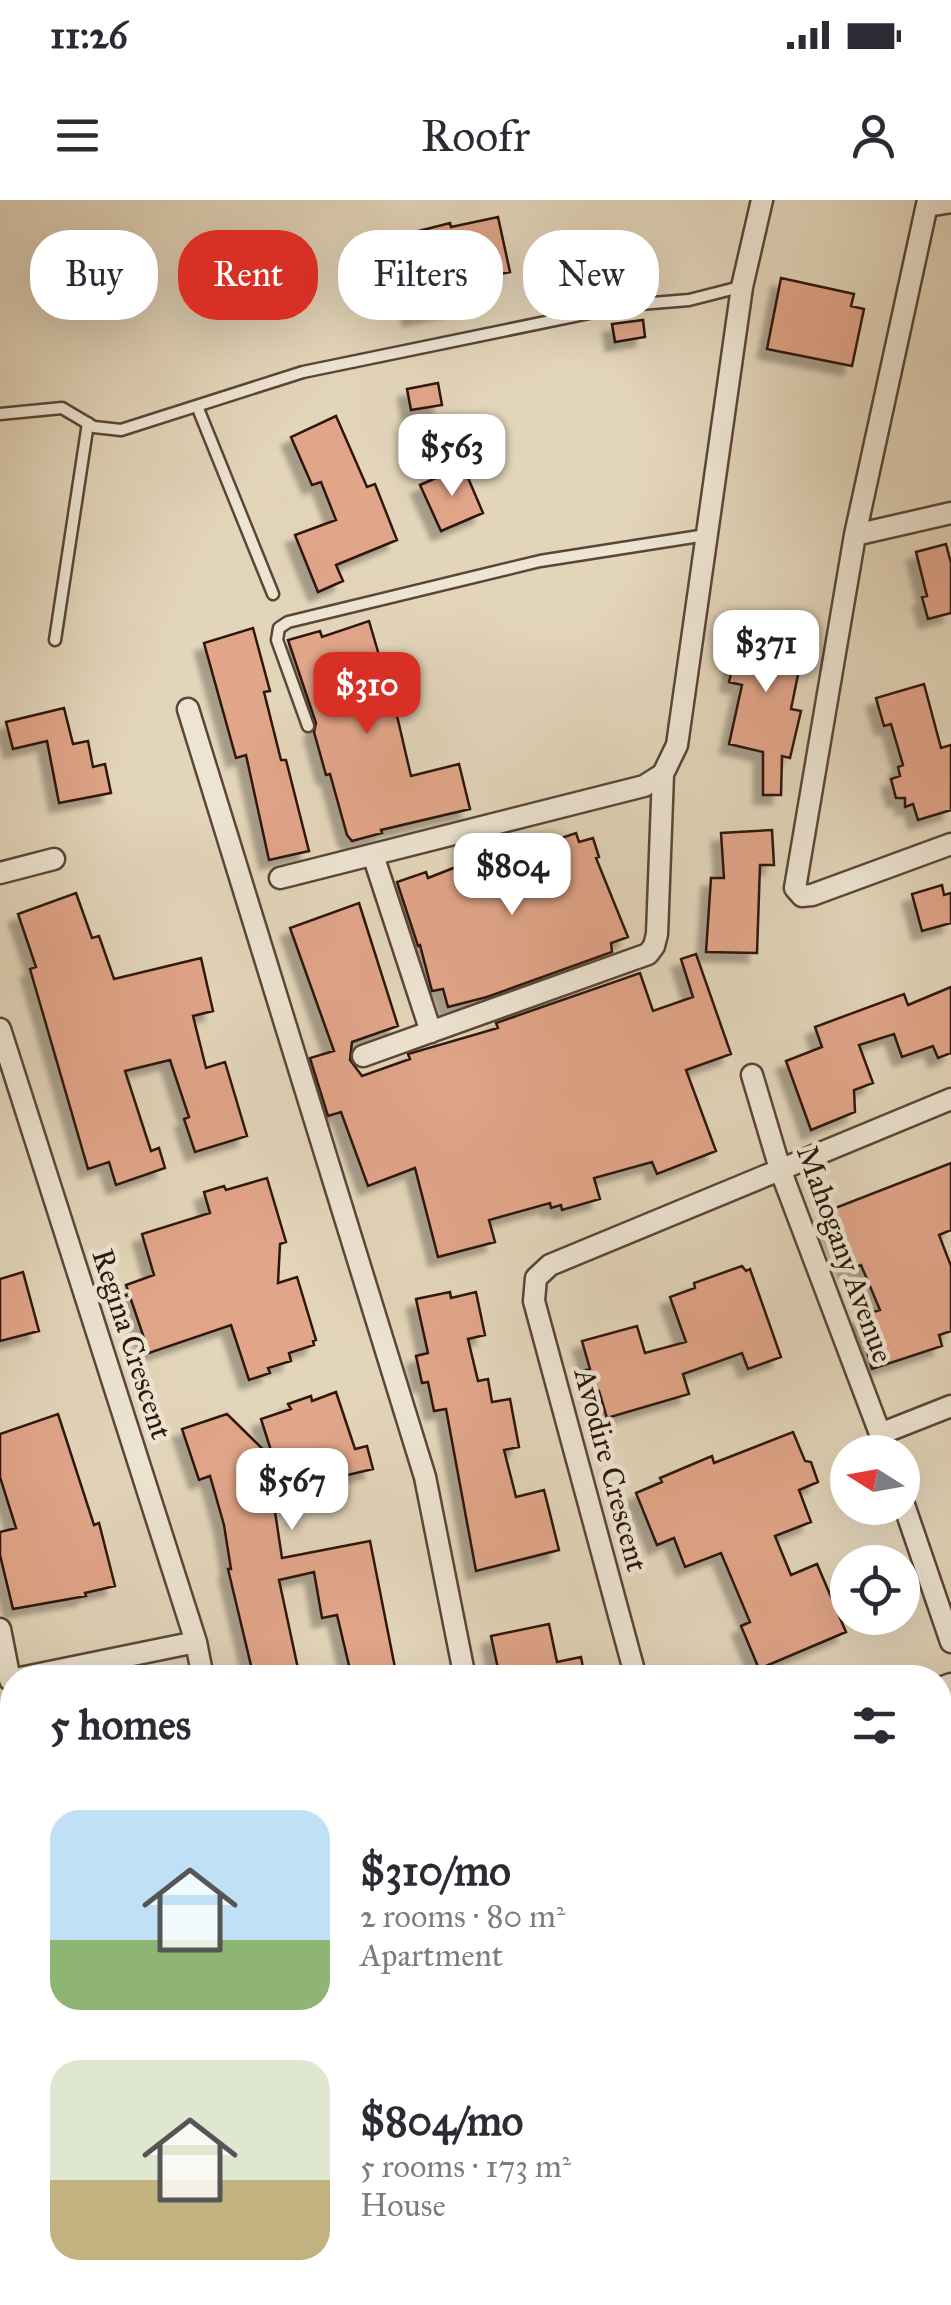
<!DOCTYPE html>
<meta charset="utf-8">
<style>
:root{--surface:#fff;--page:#f7f7f7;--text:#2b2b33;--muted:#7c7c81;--accent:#d93025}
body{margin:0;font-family:"IM FELL Great Primer",serif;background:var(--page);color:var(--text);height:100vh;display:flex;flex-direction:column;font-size:38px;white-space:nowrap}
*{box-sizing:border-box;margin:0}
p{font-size:32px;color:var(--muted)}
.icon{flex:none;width:55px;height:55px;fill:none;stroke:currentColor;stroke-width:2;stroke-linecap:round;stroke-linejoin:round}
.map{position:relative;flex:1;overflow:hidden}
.drawer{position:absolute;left:0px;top:1465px;width:952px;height:640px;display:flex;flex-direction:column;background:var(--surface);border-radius:40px 40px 0 0;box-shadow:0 10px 40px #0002}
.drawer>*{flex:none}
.banner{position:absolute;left:30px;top:30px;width:892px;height:90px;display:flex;gap:20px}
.needle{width:65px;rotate:281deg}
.fabs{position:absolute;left:830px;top:1235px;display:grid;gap:20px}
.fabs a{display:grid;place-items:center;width:90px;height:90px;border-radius:50%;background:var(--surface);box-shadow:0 10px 40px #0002;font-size:50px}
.price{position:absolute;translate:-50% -85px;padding:0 22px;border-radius:20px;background:#fff;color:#222;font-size:32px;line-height:65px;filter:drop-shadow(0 2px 5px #0008)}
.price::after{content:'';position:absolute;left:50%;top:60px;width:30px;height:22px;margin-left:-15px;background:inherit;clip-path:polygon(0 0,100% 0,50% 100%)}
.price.current{background:var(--accent);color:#fff}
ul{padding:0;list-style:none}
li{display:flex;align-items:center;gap:30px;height:250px;padding:0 50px}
li span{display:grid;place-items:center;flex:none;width:280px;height:200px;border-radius:30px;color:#555}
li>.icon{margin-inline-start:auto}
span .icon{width:120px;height:120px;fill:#fffc;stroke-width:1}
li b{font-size:42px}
h2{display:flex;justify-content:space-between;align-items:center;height:120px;padding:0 50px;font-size:42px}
.tag{padding:0 35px;border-radius:40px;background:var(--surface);box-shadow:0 10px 40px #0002;font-size:35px;line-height:90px}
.tag.current{background:var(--accent);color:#fff}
.status{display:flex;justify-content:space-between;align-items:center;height:70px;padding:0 50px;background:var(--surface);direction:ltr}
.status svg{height:28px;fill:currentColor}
header{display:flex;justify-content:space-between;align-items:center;height:130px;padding:0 50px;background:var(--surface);font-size:45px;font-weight:600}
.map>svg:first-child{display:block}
</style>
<div class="status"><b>11:26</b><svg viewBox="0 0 49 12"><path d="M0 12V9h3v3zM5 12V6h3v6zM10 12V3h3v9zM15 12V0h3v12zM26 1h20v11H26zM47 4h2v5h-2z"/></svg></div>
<header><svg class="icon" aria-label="menu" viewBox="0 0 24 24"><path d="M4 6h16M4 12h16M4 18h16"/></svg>Roofr<svg class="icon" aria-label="person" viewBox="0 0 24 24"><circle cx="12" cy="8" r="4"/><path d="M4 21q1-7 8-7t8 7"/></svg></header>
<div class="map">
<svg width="951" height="2105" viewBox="0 0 951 2105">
<defs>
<filter id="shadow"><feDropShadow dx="-9" dy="9" stdDeviation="2.5" flood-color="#0004"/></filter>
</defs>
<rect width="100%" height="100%" fill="#e3d5ba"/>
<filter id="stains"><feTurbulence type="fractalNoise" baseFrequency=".002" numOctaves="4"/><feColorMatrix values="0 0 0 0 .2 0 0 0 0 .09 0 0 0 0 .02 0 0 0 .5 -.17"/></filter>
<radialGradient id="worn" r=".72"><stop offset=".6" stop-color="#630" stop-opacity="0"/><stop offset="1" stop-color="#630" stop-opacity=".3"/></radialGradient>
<!-- building -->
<path fill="#e1a589" stroke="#2d170b" stroke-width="2.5" filter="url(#shadow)" d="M498 17 510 72 447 85 452 108 412 117 402 73 416 70 407 34 450 23 451 27Z
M781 78 854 94 851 106 864 109 852 166 767 149Z
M643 120 645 137 615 142 612 124Z
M438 183 442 205 411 210 407 189Z
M336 216 367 287 375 284 397 340 336 365 343 381 318 392 295 335 336 320 321 282 312 285 291 237Z
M463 266 483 313 441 331 420 285Z
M946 344 951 363V413L928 419 922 397 927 396 916 352Z
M737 419 801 431 794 463 800 465 791 509 801 511 790 558 782 556 781 595H763V552L729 544 742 485 729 482 738 443 732 442Z
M369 421 398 520 411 576 459 564 470 609 381 630 382 633 352 641 347 635 330 574 326 575 314 532 316 523 288 440 320 431 322 437Z
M253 428 270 491 264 492 281 560H286L309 651 269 660 246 555 236 558 204 443Z
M924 484 941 548 951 545V610L918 620 913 604 905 607V598H896L891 579 900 576 898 567 903 565 891 524 884 526 876 498Z
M64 508 73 544 88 541 93 567 105 564 111 593 59 603 47 541 13 549 6 522Z
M772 630 774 665H760L757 753 706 752 711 678H724L721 633Z
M576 633 579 642 593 638 599 657 596 658 628 737 611 743 612 752 487 797 448 807 443 789 432 791 420 745 418 746 397 682 426 672 428 678 502 649 505 657Z
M942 685 944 695 951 693V723L922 731 912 694Z
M76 693 92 738 99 736 114 779 201 758 213 811 193 816 206 868 225 862 247 936 195 952 184 919 189 917 170 860 125 871 151 951 159 948 165 968 116 985 109 962 88 969 30 769 36 767 18 714Z
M359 703 398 826 352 842 350 860 362 876 410 859 408 854 498 828 496 823 640 773 653 811 693 797 681 759 696 754 731 854 686 870 716 951 657 974 652 962 594 978 600 999 562 1010 561 1005 551 1008 550 1003 489 1020 495 1042 438 1057 415 968 368 986 341 912 328 916 310 858 334 851 290 728Z
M951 787V853L938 858 933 846 902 857 894 834 859 845 873 883 854 890 855 912 811 930 786 861 822 847 815 827 904 794 908 805Z
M951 963V1030L939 1035 951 1066V1131L939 1135 942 1146 872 1169 857 1117 880 1110 861 1065 848 1070 825 1012Z
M267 978 286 1042 280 1044 278 1083 297 1077 316 1140 313 1141 314 1145 289 1153 291 1161 268 1168 270 1173 249 1180 231 1125 149 1153 126 1085 154 1075 142 1034 210 1013 204 992 224 986 226 990Z
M742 1066 746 1071 750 1069 781 1157 748 1169 742 1153 683 1174 689 1194 607 1218 599 1191 592 1192 586 1170 590 1169 582 1141 637 1126 645 1153 686 1142 670 1097 695 1088 694 1083Z
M23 1072 39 1131 0 1141V1079Z
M450 1092 451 1098 476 1092 485 1135 468 1139 478 1181 488 1179 492 1202 510 1199 519 1247 504 1250 516 1297 544 1290 559 1350 476 1371 446 1209 434 1211 428 1182 422 1183 416 1156 428 1153 416 1099Z
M336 1192 355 1249 367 1246 373 1269 343 1276 346 1281 274 1305 282 1358 370 1341 397 1478H352L337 1415 322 1418 314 1372 279 1380 300 1478H254L228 1369H231L224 1325 210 1276 199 1280 182 1229 227 1214 274 1260 261 1219 291 1209 288 1204 311 1196 312 1201Z
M58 1214 94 1325 99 1323 115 1386 85 1393 86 1396 13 1409 0 1355V1332L16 1328 0 1277V1234Z
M793 1232 805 1261 811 1262 818 1282 799 1290 811 1322 775 1336 791 1375 817 1364 846 1432 759 1469 741 1426 750 1422 721 1353 685 1367 674 1338 657 1345 636 1293 662 1282 660 1278 712 1256 714 1263Z
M549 1424 557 1462 581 1457 585 1478H500L491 1436Z"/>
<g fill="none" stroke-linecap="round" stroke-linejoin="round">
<defs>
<path id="service" d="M197 206 273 394
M0 214 62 208 94 227 121 230 303 172 628 105 689 100 740 87
M55 440 88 223
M308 526 277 440 279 428 288 422 540 361 706 335"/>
<path id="minor" d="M928 0 855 335 795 688 802 696 812 695 951 644
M927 6 951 2
M855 335 951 313
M188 509 425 1277 465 1478
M373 655 431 832
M0 673 54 659
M280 678 644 586 663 574 677 545 742 87 762 0
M0 829 196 1442 203 1478
M363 856 648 754 654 746 657 734 663 574
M752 875 780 969 887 1252
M880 1234 951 1206
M902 1299 951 1442
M0 1429 10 1480
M20 1478 196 1442
M636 1478 534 1101 536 1078 550 1065 951 899
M940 1488 951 1484
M0 1765 12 1763
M246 2092 249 2105
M343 2092V2105
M520 2092 521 2105
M688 2092 689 2105"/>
</defs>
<!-- service casing -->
<use href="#service" stroke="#5a4637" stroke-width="15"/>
<!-- minor casing -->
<use href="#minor" stroke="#5a4637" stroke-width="25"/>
<!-- service -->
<use href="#service" stroke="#ede4d2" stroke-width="10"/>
<!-- minor -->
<use href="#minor" stroke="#ede4d2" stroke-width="20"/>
</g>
<g text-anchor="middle" stroke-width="9" stroke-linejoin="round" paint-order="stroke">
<!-- street labels -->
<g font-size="30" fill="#2d170b" stroke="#ede4d2">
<text transform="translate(845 1054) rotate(70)" y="10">Mahogany Avenue</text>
<text transform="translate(132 1144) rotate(72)" y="10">Regina Crescent</text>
<text transform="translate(611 1270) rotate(75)" y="10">Avodire Crescent</text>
</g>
</g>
<rect width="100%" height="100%" filter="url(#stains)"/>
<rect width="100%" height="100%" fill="url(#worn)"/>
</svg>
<div class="fabs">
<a><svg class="needle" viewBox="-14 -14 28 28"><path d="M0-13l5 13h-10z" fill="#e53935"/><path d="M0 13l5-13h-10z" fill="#7c7c81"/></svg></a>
<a><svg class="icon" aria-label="locate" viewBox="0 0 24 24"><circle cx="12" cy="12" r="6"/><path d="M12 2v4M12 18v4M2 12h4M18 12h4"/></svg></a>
</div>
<b class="price" style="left:452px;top:299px">$563</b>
<b class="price" style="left:766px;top:495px">$371</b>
<b class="price current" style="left:367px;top:537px">$310</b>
<b class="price" style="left:512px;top:718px">$804</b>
<b class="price" style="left:292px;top:1333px">$567</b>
<div class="banner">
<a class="tag">Buy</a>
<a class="tag current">Rent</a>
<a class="tag">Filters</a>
<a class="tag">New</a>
</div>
<section class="drawer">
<h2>5 homes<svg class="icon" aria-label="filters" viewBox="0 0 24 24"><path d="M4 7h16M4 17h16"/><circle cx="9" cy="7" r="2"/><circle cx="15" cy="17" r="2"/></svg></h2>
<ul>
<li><span style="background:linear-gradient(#bfe0f5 65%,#8fb573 0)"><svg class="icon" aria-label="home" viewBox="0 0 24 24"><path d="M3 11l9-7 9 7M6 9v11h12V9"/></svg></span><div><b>$310/mo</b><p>2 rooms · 80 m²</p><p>Apartment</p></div></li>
<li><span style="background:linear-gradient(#dfe7d0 60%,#c2b280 0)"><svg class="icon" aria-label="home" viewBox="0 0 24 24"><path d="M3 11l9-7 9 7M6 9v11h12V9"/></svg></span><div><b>$804/mo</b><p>5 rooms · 173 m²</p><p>House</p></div></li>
</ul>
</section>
</div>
